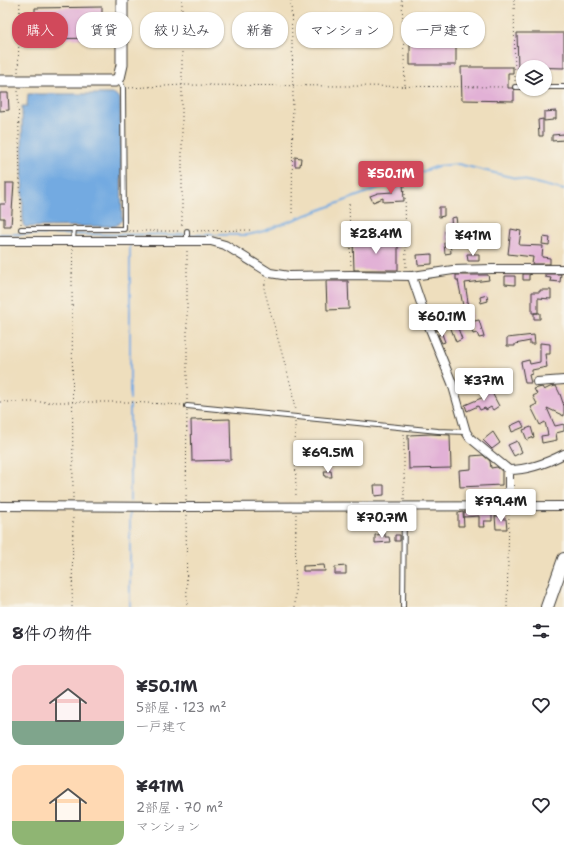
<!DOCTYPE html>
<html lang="ja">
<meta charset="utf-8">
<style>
:root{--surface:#fff;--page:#f2f2f3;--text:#2b2b33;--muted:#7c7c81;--accent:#d1495b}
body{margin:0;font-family:"Shantell Sans","Klee One",sans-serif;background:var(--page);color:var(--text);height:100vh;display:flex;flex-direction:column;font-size:15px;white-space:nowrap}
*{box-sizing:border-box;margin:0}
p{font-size:13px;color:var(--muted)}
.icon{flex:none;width:22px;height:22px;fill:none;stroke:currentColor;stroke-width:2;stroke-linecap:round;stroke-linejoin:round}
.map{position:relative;height:607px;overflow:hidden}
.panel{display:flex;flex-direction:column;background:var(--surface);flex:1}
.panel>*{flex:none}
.guide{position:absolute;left:12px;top:12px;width:540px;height:36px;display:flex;gap:8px}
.buttons{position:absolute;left:516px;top:60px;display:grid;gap:8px}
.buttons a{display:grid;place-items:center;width:36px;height:36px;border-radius:50%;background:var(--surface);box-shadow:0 1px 3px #0004;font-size:20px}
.price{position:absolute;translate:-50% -34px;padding:0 9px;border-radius:4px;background:#fff;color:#222;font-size:13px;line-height:26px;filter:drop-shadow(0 1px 2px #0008)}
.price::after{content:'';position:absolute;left:50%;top:24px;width:12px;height:9px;margin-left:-6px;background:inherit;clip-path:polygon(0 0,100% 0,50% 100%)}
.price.current{background:var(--accent);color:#fff}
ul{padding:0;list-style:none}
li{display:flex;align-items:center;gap:12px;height:100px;padding:0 12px}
li span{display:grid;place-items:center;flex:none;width:112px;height:80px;border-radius:12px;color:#555}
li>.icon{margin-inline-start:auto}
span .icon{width:48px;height:48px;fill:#fffc;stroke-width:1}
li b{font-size:17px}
h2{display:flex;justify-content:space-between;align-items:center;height:48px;padding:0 12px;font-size:17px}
.chip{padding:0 14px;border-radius:16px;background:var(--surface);box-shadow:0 1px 3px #0004;font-size:14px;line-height:36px}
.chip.current{background:var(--accent);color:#fff}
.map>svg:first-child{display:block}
</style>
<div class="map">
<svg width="564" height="607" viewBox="0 0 564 607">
<rect width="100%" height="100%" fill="#f7f3e8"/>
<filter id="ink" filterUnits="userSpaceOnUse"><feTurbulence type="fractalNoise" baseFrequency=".025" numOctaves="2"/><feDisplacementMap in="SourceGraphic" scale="8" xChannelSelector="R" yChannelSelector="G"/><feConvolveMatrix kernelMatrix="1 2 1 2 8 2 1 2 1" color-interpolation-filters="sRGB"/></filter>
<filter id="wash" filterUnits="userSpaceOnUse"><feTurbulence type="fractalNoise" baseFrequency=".012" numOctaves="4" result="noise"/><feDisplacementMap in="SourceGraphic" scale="16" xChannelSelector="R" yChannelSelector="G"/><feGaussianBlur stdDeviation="0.9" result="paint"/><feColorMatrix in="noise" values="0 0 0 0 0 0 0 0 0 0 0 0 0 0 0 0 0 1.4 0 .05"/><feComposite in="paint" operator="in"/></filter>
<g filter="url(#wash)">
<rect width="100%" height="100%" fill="#eedebd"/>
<!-- water -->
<path fill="#73aae1" stroke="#48637e" d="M28 94H115L120 99 122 220 116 226 25 227 23 225 22 106H27Z"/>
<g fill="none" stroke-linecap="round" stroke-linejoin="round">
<!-- stream -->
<path stroke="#73aae1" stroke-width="2" d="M0 234 247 235 261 232 427 170 438 166 458 164 564 190
M130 246V399
M130 405V501
M130 512V607"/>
</g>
<g id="blocks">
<!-- building -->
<path fill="#e2b1d6" d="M102 7V38L35 39V8Z
M517 33H564V68L523 67V69H518Z
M410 34H456V65H410Z
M461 67H513V73H508V88H512L514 90V101L462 100Z
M0 93H8L9 110 0 111Z
M556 111V119H553V120L544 121V112Z
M543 119V136H539L538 120Z
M564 134V140L552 141V135Z
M295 157 301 158 300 166H295Z
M6 183H14L11 226H4V218H0V204H6Z
M403 183 404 201 383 202V198L373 202 370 196 378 193 393 192 392 187Z
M439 207H444V216L439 217Z
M456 217 459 239 446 241 445 231 452 230 451 218Z
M511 229 521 231 519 245 543 246 542 257 550 258V264H532L533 257 508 254Z
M543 237 550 238 549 245 542 244Z
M398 240V270H354L353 241Z
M444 243H450L451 253 445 254Z
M432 254V264L418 265 417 255Z
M467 254H479V261H468Z
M523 274H532L529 275V280H523Z
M545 274H561L560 282 550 281 551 278 545 277Z
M456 275H488L489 280 465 283 468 302H467L472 317 456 323 462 339 456 342 450 326 437 331 434 325 453 317 452 315 464 311 458 280H456Z
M505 276H515V285L505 284Z
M326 281H348L349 309 327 310Z
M540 290H551V299L538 298V313H532V292H540Z
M487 295 488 301 481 303 480 297Z
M534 313H540V319H534Z
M479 320 484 337 479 338 477 333 473 334 470 322Z
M442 334 445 342 442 343 438 335Z
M534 335 535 344H530V341L515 344V346H507V338Z
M540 343 550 344V354H545L547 367 532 370V374L529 375 531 383H525L521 362 529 360 530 364 540 362Z
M482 369 487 377 466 388 461 381Z
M556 386 560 394 564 406V416L547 408 555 426 564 424V431L556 433 557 440 542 443 541 436 548 435 545 422 540 425 531 407 537 404 533 396 537 394 534 389 542 387 544 390 550 387Z
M489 387 499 406 493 410 491 407 486 410 485 408 480 410 478 406 467 411 465 405 486 396 482 390Z
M230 419 231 460 192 461 191 420Z
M521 421 524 427 512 432 510 426Z
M531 427 534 437 527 440 523 430Z
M493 432 500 443 492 449 483 440Z
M431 434 450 435 451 468 409 469 408 435Z
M517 441 522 452 514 456 508 445Z
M483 455 490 461 491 468 497 467 502 471V485L460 487 459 470 471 469V456Z
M324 471H331L332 477H325Z
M374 485H384V495L375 496Z
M376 512H400V515H392V518L376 519Z
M463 512 464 526H458V513Z
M464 512H492V521H484L485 527H479V516L464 517Z
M495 516H502V519H506L507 529H496Z
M385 534V537H389L390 542 375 543V535Z
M395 535H400V541H395Z
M324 565 325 571H303V566Z
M346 566V574H335V567Z"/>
</g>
</g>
<g filter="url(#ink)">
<use href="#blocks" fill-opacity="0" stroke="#3c3934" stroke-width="1"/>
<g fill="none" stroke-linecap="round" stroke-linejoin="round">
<defs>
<path id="lane" d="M515 87H523
M545 87H564
M21 229H124L123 88 121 83
M73 240 74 228
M187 240V231
M187 406 438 431 466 432
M403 607 404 506"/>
<path id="street" d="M0 241H211L225 245 270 273 289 276 351 275 413 276 453 270 492 269H564
M413 276V280L428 324 452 383 466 432 470 438 509 470C529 470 547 463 564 454
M537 382 564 380
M509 470V505
M0 506 186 507 564 506"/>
<path id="secondary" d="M0 81H115L119 78 122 65V0"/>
<path id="primary" d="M547 607 564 559"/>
</defs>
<!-- lane casing -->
<use href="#lane" stroke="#3c3934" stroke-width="6"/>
<!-- street casing -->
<use href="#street" stroke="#3c3934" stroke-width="10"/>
<!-- secondary casing -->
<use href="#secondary" stroke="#3c3934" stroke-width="13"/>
<!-- primary casing -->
<use href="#primary" stroke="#3c3934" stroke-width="14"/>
<!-- path -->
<path stroke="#3c3934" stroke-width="1" stroke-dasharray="1 3" stroke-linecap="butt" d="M182 0V228
M291 0 293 86 292 214
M402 0 405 85
M514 0 515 81
M18 72 20 0
M129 88 183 85 509 87
M18 91 21 224
M405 186 406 269
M349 204 351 267
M129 231H181
M193 231 250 230
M73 249 72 277 73 499
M266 280 264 288 266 296 291 386 295 410
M187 400V249
M0 402H129L182 405
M295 422 296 498
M404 499V433
M186 500 187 411
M186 515 187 607
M72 607 73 515
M295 607 296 514
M507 607 509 514"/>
<!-- lane -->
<use href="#lane" stroke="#fff" stroke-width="4"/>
<!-- street -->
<use href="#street" stroke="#fff" stroke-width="8"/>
<!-- secondary -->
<use href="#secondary" stroke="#fff" stroke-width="11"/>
<!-- primary -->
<use href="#primary" stroke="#fff" stroke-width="12"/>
</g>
</g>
</svg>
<div class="buttons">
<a><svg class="icon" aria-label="layers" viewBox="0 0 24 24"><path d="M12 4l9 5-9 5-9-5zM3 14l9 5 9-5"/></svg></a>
</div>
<b class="price current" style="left:391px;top:195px">¥50.1M</b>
<b class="price" style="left:376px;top:255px">¥28.4M</b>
<b class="price" style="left:473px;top:257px">¥41M</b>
<b class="price" style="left:442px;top:338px">¥60.1M</b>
<b class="price" style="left:484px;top:402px">¥37M</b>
<b class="price" style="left:328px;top:474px">¥69.5M</b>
<b class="price" style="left:501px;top:523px">¥79.4M</b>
<b class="price" style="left:382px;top:539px">¥70.7M</b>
<div class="guide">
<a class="chip current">購入</a>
<a class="chip">賃貸</a>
<a class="chip">絞り込み</a>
<a class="chip">新着</a>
<a class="chip">マンション</a>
<a class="chip">一戸建て</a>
</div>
</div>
<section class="panel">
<h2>8件の物件<svg class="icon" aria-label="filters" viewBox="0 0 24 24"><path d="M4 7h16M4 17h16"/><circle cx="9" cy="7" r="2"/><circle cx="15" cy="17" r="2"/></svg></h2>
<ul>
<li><span style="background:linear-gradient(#f6c9c9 70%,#7fa58c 0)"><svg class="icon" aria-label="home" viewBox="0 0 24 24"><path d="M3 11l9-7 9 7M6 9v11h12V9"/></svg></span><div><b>¥50.1M</b><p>5部屋 · 123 m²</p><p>一戸建て</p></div><svg class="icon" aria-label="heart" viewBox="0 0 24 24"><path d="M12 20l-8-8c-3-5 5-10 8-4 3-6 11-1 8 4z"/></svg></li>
<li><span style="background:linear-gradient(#ffd9b3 70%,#8fb573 0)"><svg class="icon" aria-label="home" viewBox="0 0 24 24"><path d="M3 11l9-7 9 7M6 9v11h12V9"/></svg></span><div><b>¥41M</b><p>2部屋 · 70 m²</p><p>マンション</p></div><svg class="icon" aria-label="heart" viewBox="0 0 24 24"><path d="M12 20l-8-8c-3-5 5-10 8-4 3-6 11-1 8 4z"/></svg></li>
</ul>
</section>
